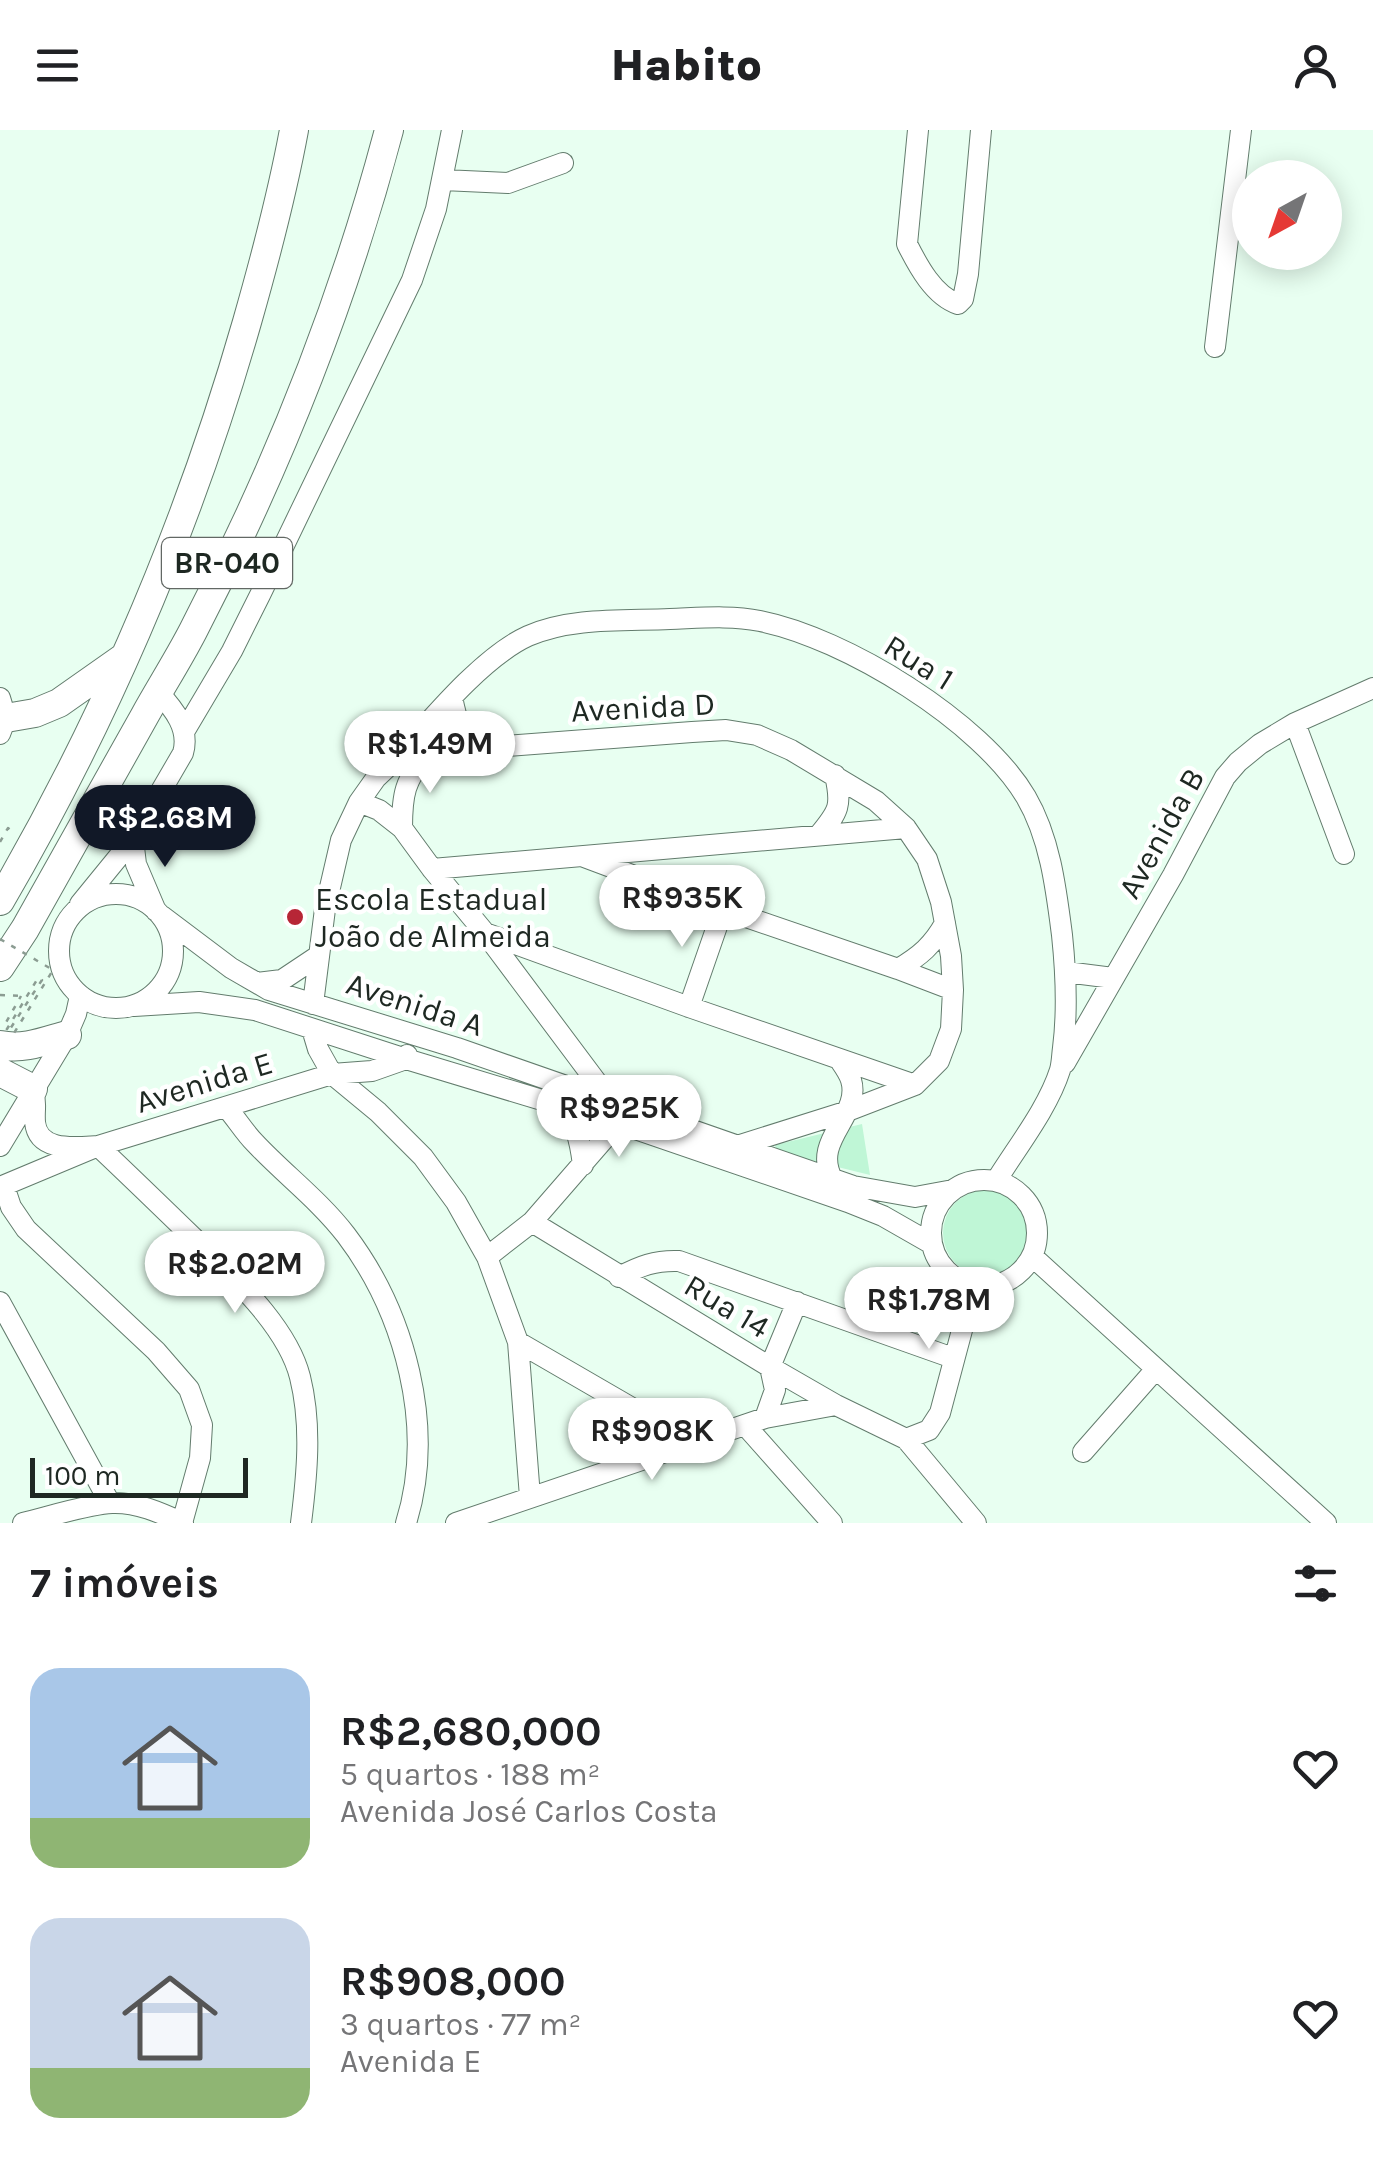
<!DOCTYPE html>
<html lang="pt">
<meta charset="utf-8">
<style>
:root{--surface:#fff;--page:#f6f6f6;--text:#202124;--muted:#757577;--accent:#111827}
body{margin:0;font-family:Karla,sans-serif;background:var(--page);color:var(--text);height:100vh;display:flex;flex-direction:column;font-size:38px;white-space:nowrap}
*{box-sizing:border-box;margin:0}
p{font-size:32px;color:var(--muted)}
.icon{flex:none;width:55px;height:55px;fill:none;stroke:currentColor;stroke-width:2;stroke-linecap:round;stroke-linejoin:round}
.map{position:relative;height:1393px;overflow:hidden}
.sheet{display:flex;flex-direction:column;background:var(--surface);flex:1}
.sheet>*{flex:none}
.needle{width:65px;rotate:220deg}
.controls{position:absolute;left:1232px;top:30px;display:grid;gap:20px}
.controls a{display:grid;place-items:center;width:110px;height:110px;border-radius:50%;background:var(--surface);box-shadow:0 5px 25px #0003;font-size:50px}
.scale{position:absolute;left:30px;bottom:25px;width:218px;box-sizing:border-box;padding-left:10px;border:5px solid #1e2822;border-top:0;font-size:28px;line-height:35px;white-space:nowrap;color:#1e2822;-webkit-text-stroke:8px #fff;paint-order:stroke}
.price{position:absolute;translate:-50% -85px;padding:0 22px;border-radius:35px;background:#fff;color:#222;font-size:32px;line-height:65px;filter:drop-shadow(0 2px 5px #0008)}
.price::after{content:'';position:absolute;left:50%;top:60px;width:30px;height:22px;margin-left:-15px;background:inherit;clip-path:polygon(0 0,100% 0,50% 100%)}
.price.selected{background:var(--accent);color:#fff}
ul{padding:0;list-style:none}
li{display:flex;align-items:center;gap:30px;height:250px;padding:0 30px}
li span{display:grid;place-items:center;flex:none;width:280px;height:200px;border-radius:30px;color:#555}
li>.icon{margin-inline-start:auto}
span .icon{width:120px;height:120px;fill:#fffc;stroke-width:1}
li b{font-size:42px}
h2{display:flex;justify-content:space-between;align-items:center;height:120px;padding:0 30px;font-size:42px}
header{display:flex;justify-content:space-between;align-items:center;height:130px;padding:0 30px;background:var(--surface);font-size:45px;font-weight:800}
.map>svg:first-child{display:block}
</style>
<header><svg class="icon" aria-label="menu" viewBox="0 0 24 24"><path d="M4 6h16M4 12h16M4 18h16"/></svg>Habito<svg class="icon" aria-label="person" viewBox="0 0 24 24"><circle cx="12" cy="8" r="4"/><path d="M4 21q1-7 8-7t8 7"/></svg></header>
<div class="map">
<svg width="1373" height="1393" viewBox="0 0 1373 1393">
<rect width="100%" height="100%" fill="#e8fff1"/>
<!-- green -->
<path fill="#bff6d6" d="M862 994 870 1045 777 1022 775 1015Z
M943 1103a43 43 0 1 1 86 0a43 43 0 1 1-86 0Z"/>
<g fill="none" stroke-linecap="round" stroke-linejoin="round">
<defs>
<path id="minor" d="M918 0 907 114C918 136 934 166 958 174L963 169 968 144 981 0
M443 50 508 53 563 33
M1215 217 1241 0
M452 567C457 592 459 602 480 618
M0 568 6 588 0 604
M1295 593 1344 724
M184 602 232 521 260 465 412 150 436 79 452 0
M396 629C430 591 482 527 528 506 571 487 624 491 670 489 700 488 730 485 760 491 845 508 981 591 1026 667 1050 708 1056 758 1062 805 1066 843 1068 879 1063 918 1062 925 1062 933 1060 940 1048 978 1017 1017 996 1051
M359 672 379 680 402 698 432 739 485 803 613 974
M402 698C402 663 405 652 426 623
M819 705C839 681 842 676 835 645
M133 709 136 734 156 781
M584 727 723 779 898 839 953 860
M432 739 906 698
M59 821a57 57 0 1 1 114 0a57 57 0 1 1-114 0Z
M80 774 133 709 183 623C190 599 174 579 158 562
M162 786 231 838 269 860 457 918 853 1056 915 1067 953 1060
M485 803 689 877 915 955
M898 839C920 826 933 815 945 793
M1066 842 1113 848
M257 853 282 850 318 826
M313 874 325 779 341 710 359 672 376 648 396 629 480 618 692 602 726 600 757 605 791 620 876 671 906 698 927 729 941 772 951 826 953 860 951 899 939 931 915 955 845 982 737 1016
M134 876 199 872 255 880 406 929 618 993 848 1072 883 1086 932 1114
M689 877 723 779
M312 899 318 919 332 944 378 982 423 1027 456 1072 487 1127 518 1212 530 1367
M1065 933 1173 745 1225 647 1238 632 1260 614 1295 593 1373 558
M33 959C37 973 34 979 35 992 38 1023 76 1017 98 1016 134 1050 169 1084 204 1118 238 1152 288 1199 300 1247 312 1295 307 1345 301 1393
M556 976C577 991 580 1011 583 1035
M226 977C236 988 244 1002 255 1013 284 1044 319 1070 346 1105 405 1183 436 1297 406 1393
M0 1016 67 905 76 884 80 866
M931 1103a53 53 0 1 1 106 0a53 53 0 1 1-106 0Z
M833 1050C810 1010 862 986 851 950 849 943 843 935 839 929
M4 1056 11 1077 26 1099 156 1221 189 1259 202 1295 200 1328 182 1393
M0 1057 98 1016 332 944 372 941 406 929 407 925
M532 1092 770 1237 836 1275 906 1309 976 1393
M487 1127 532 1092 618 993
M1033 1127 1326 1393
M619 1147C640 1136 655 1130 679 1131L953 1228
M0 1172 110 1373
M518 1212 694 1314
M765 1288 775 1260 770 1237 797 1172
M745 1295 832 1393
M906 1309 929 1300 940 1283 974 1155
M1083 1322 1156 1239
M23 1393C48 1387 88 1374 112 1373 137 1372 161 1383 183 1393
M456 1393 765 1288 836 1275"/>
<path id="highway" d="M6 588 35 583 59 573 123 528
M0 771C106 589 189 394 247 192 265 129 282 65 294 0
M0 837 25 799C65 728 104 658 144 587 160 558 178 530 193 501 276 341 343 174 389 0
M0 915C24 920 45 911 67 905
M0 942 33 959"/>
</defs>
<!-- minor casing -->
<use href="#minor" stroke="#637c6d" stroke-width="22"/>
<!-- highway casing -->
<use href="#highway" stroke="#637c6d" stroke-width="30"/>
<!-- path -->
<path stroke="#8b9c92" stroke-width="2.5" stroke-dasharray="5 8" stroke-linecap="butt" d="M0 712 8 698 14 703
M0 865 21 866"/>
<!-- minor -->
<use href="#minor" stroke="#fff" stroke-width="20"/>
<!-- highway -->
<use href="#highway" stroke="#fff" stroke-width="28"/>
<!-- path-bridge -->
<path stroke="#8b9c92" stroke-width="2.5" stroke-dasharray="5 8" stroke-linecap="butt" d="M0 809 53 840 14 903 10 899 42 850 38 848 7 899 4 896 21 866"/>
</g>
<!-- markers -->
<circle fill="#b72636" stroke="#fff" stroke-width="4" cx="295" cy="787" r="10"/>
<g text-anchor="middle" stroke-width="9" stroke-linejoin="round" paint-order="stroke">
<!-- shield labels -->
<rect fill="#fff" stroke="#626864" stroke-width="2.5" x="162" y="408" width="130" height="50" rx="8"/>
<g font-size="30" font-weight="bold" fill="#1e2822">
<text x="227" y="443">BR-040</text>
</g>
<!-- street labels -->
<g font-size="32" fill="#1e2822" stroke="#fff">
<text transform="translate(919 532) rotate(32)" y="11">Rua 1</text>
<text transform="translate(643 577) rotate(-3)" y="11">Avenida D</text>
<text transform="translate(1161 703) rotate(-61)" y="11">Avenida B</text>
<text transform="translate(415 874) rotate(18)" y="11">Avenida A</text>
<text transform="translate(204 952) rotate(-17)" y="11">Avenida E</text>
<text transform="translate(727 1176) rotate(31)" y="11">Rua 14</text>
</g>
<!-- poi labels -->
<g font-size="32" fill="#1e2822" stroke="#fff" text-anchor="start">
<text x="315" y="780">Escola Estadual<tspan x="315" dy="37">João de Almeida</tspan></text>
</g>
</g>
</svg>
<div class="controls">
<a><svg class="needle" viewBox="-14 -14 28 28"><path d="M0-13l5 13h-10z" fill="#e53935"/><path d="M0 13l5-13h-10z" fill="#757577"/></svg></a>
</div>
<div class="scale">100 m</div>
<b class="price" style="left:430px;top:666px">R$1.49M</b>
<b class="price selected" style="left:165px;top:740px">R$2.68M</b>
<b class="price" style="left:682px;top:820px">R$935K</b>
<b class="price" style="left:619px;top:1030px">R$925K</b>
<b class="price" style="left:235px;top:1186px">R$2.02M</b>
<b class="price" style="left:929px;top:1222px">R$1.78M</b>
<b class="price" style="left:652px;top:1353px">R$908K</b>
</div>
<section class="sheet">
<h2>7 imóveis<svg class="icon" aria-label="filters" viewBox="0 0 24 24"><path d="M4 7h16M4 17h16"/><circle cx="9" cy="7" r="2"/><circle cx="15" cy="17" r="2"/></svg></h2>
<ul>
<li><span style="background:linear-gradient(#a9c7e8 75%,#8fb573 0)"><svg class="icon" aria-label="home" viewBox="0 0 24 24"><path d="M3 11l9-7 9 7M6 9v11h12V9"/></svg></span><div><b>R$2,680,000</b><p>5 quartos · 188 m²</p><p>Avenida José Carlos Costa</p></div><svg class="icon" aria-label="heart" viewBox="0 0 24 24"><path d="M12 20l-8-8c-3-5 5-10 8-4 3-6 11-1 8 4z"/></svg></li>
<li><span style="background:linear-gradient(#c9d6e8 75%,#8fb573 0)"><svg class="icon" aria-label="home" viewBox="0 0 24 24"><path d="M3 11l9-7 9 7M6 9v11h12V9"/></svg></span><div><b>R$908,000</b><p>3 quartos · 77 m²</p><p>Avenida E</p></div><svg class="icon" aria-label="heart" viewBox="0 0 24 24"><path d="M12 20l-8-8c-3-5 5-10 8-4 3-6 11-1 8 4z"/></svg></li>
</ul>
</section>
